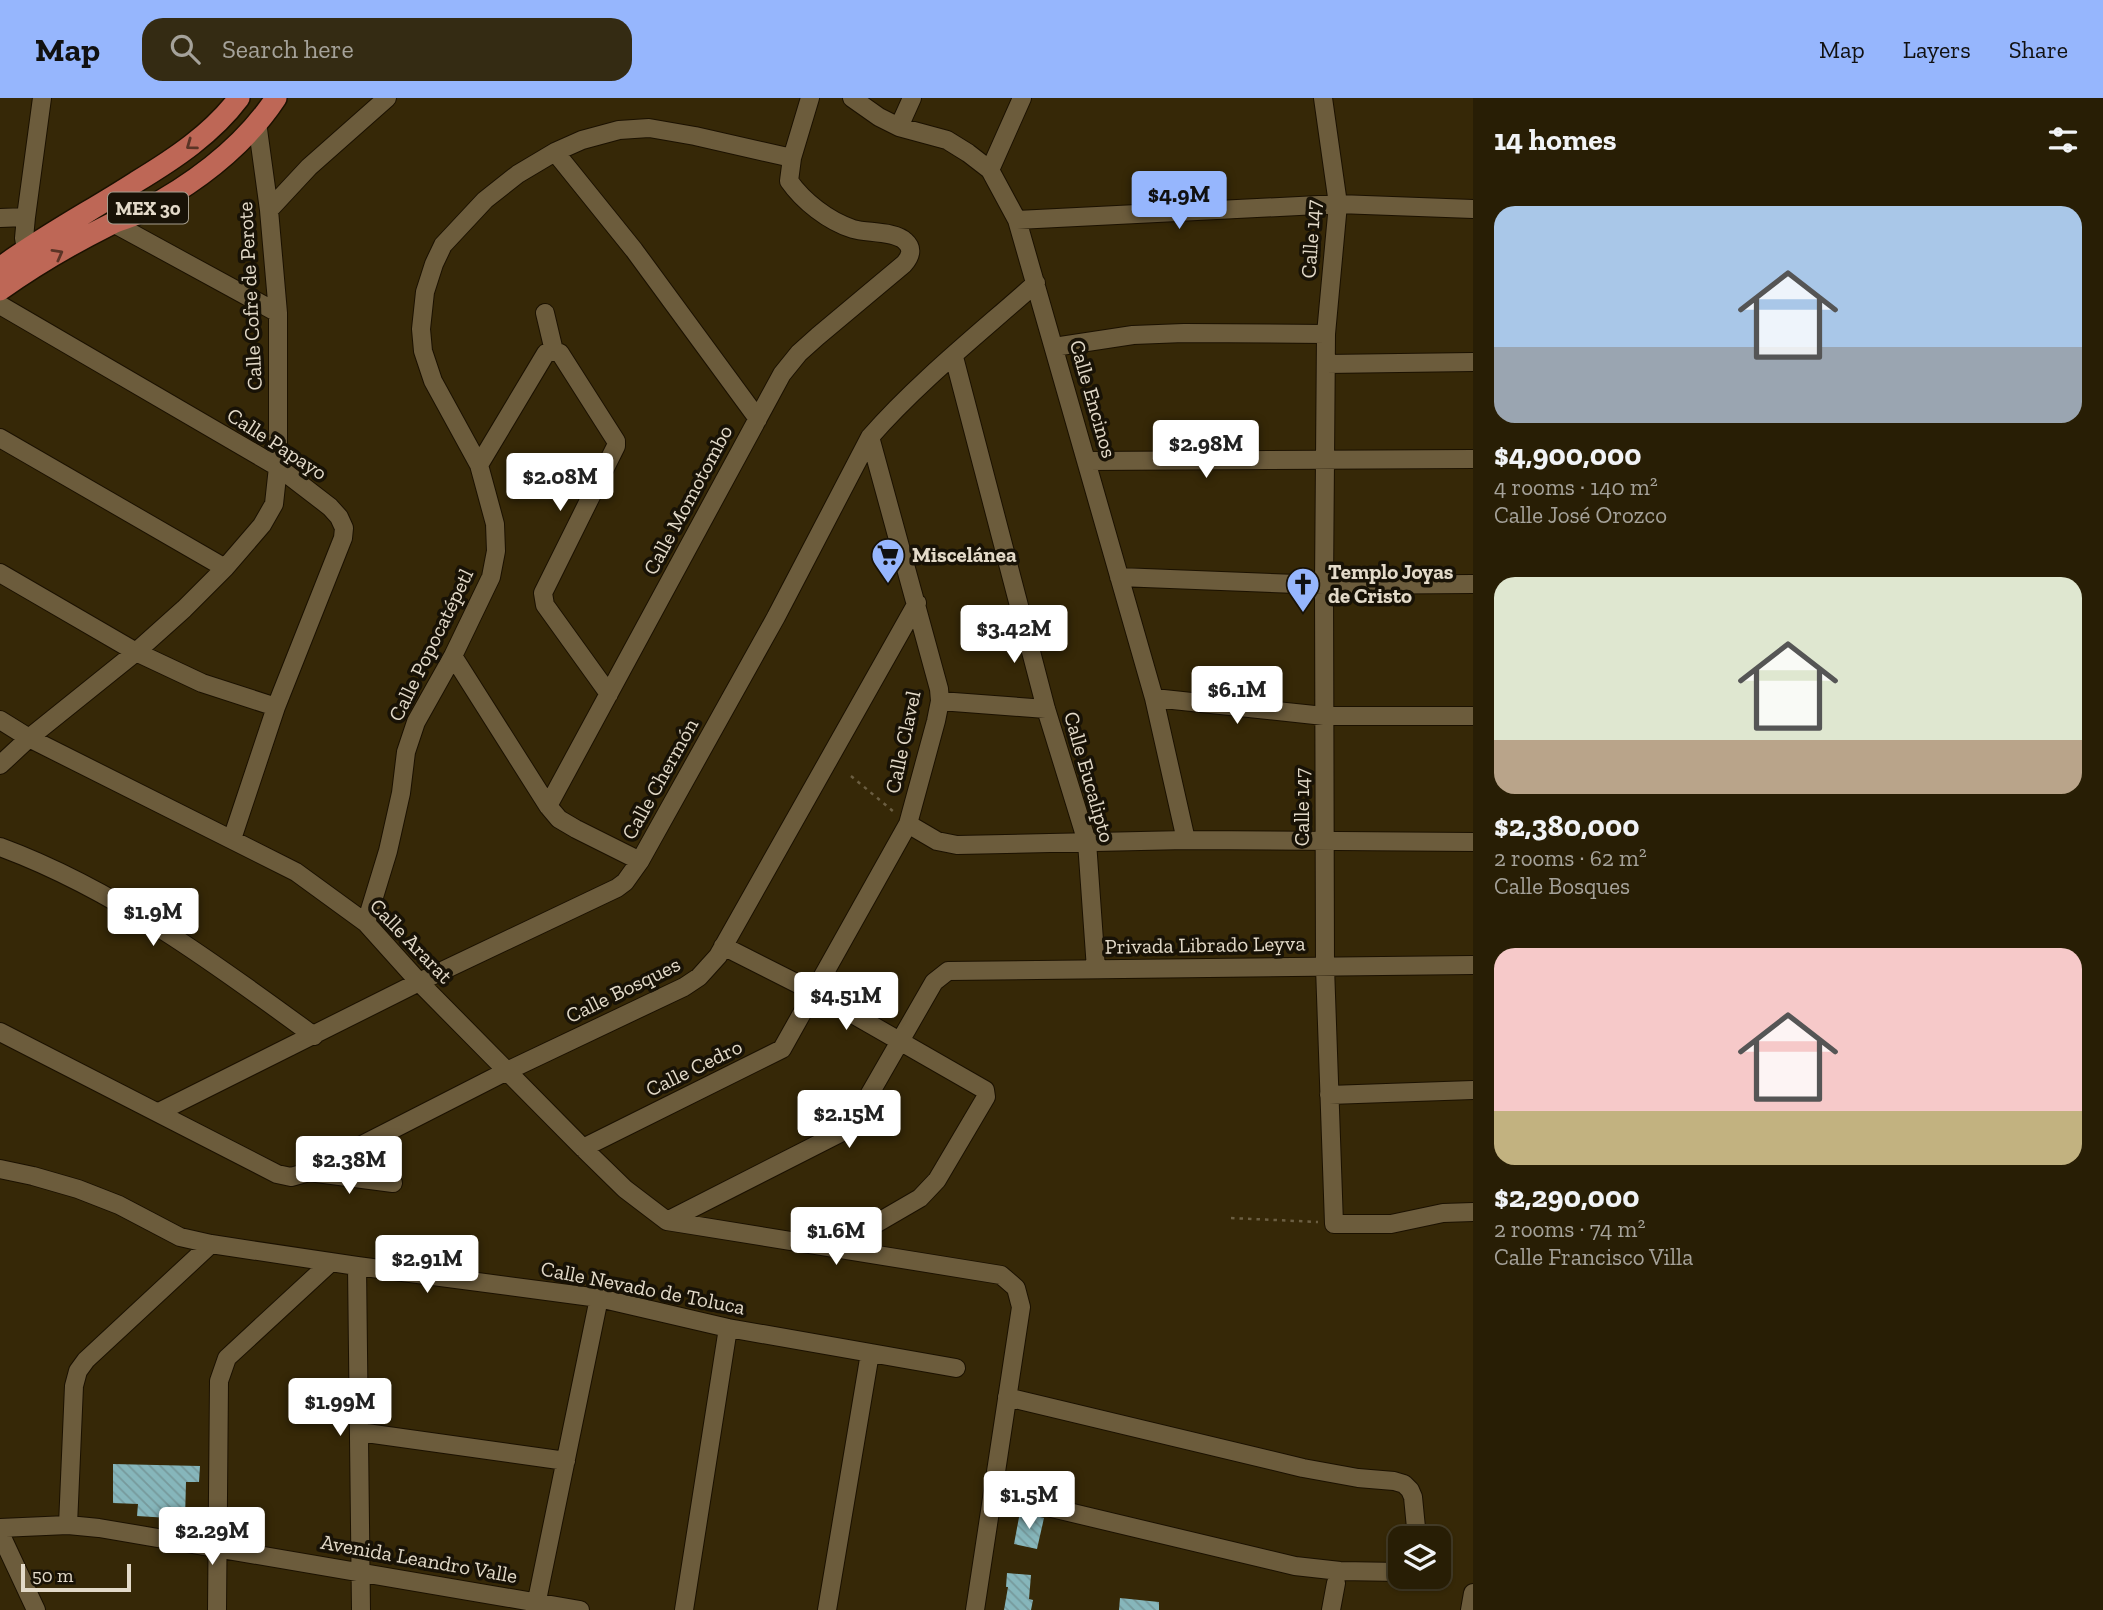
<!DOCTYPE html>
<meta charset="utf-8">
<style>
:root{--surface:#281e05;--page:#342b13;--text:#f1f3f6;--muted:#a5a29a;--line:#443c27;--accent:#96b6fd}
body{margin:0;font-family:"Zilla Slab",serif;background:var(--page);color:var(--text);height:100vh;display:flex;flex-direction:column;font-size:26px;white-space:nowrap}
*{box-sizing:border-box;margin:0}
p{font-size:23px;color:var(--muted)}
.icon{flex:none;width:38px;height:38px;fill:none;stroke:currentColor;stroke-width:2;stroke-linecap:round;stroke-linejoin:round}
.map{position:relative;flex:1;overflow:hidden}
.side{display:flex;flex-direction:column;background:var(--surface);width:630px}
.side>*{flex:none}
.fabs{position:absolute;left:1388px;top:1428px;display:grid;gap:14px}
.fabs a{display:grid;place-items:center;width:63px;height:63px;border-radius:14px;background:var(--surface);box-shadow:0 2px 5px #0004,0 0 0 2px var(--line);font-size:35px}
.scale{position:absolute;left:21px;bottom:18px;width:110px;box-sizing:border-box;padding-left:7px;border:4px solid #e3dac9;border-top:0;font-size:19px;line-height:24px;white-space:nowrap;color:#e3dac9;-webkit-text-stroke:5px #181206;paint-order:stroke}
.price{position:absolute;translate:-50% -60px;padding:0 16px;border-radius:7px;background:#fff;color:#222;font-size:23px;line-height:46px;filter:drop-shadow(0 2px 4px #0008)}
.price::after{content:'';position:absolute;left:50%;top:42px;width:21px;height:16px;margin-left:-10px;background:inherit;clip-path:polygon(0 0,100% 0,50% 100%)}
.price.selected{background:var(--accent);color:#111}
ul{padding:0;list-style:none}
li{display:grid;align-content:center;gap:14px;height:371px;padding:0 21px}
li span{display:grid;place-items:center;height:217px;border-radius:21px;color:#555}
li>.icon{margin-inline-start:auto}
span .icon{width:126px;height:126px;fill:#fffc;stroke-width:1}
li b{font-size:30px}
h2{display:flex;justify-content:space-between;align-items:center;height:84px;padding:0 21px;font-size:30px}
header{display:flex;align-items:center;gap:42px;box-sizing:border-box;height:98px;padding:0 35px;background:var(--accent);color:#111}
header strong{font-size:33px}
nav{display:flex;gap:38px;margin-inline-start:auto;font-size:24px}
.search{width:490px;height:63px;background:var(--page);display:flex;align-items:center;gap:18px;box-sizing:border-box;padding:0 24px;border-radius:21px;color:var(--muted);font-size:26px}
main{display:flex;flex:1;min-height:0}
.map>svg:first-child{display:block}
</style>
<header>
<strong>Map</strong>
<div class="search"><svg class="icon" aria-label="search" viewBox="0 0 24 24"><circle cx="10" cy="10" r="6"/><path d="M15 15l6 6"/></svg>Search here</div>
<nav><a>Map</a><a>Layers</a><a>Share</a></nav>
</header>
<main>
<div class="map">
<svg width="1473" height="1512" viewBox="0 0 1473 1512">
<defs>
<pattern id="building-back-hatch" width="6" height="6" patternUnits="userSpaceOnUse" patternTransform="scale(1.75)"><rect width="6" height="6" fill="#86b6bb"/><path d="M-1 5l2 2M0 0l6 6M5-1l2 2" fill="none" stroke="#76999b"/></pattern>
</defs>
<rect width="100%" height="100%" fill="#362807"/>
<!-- building -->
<path fill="url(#building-back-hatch)" d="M113 1366 200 1368 199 1384H186L185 1421 137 1418 138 1406 113 1405Z
M1020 1414 1044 1420 1037 1451 1014 1446Z
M1007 1475 1031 1477 1029 1501 1033 1502 1031 1512H1004L1008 1489H1006Z
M1120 1500 1159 1504V1512H1119Z"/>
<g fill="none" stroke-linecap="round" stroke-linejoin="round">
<defs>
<path id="minor" d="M852 0 879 19 899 29 947 42 968 55 990 72 1017 122 1154 600 1186 742
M1323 0 1338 106 1326 236 1324 487 1325 869 1334 1126H1391L1443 1115 1473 1114
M899 29 912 0
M555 54 634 152 758 321
M792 60 810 0
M990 72 1022 0
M269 112 309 69 387 0
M26 119 42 0
M0 120 26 119 24 140 26 151
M1017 122 1338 106 1473 111
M113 125 278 215
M0 207 278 369 330 409 339 419 344 430 343 440 276 609 232 741
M545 215 554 253
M1054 249 1133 237 1184 235 1326 236
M554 253 560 255 616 343V348L543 495 545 507 609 596
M954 259 1046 611 1087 744 1096 871
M1326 266 1473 264
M0 340 225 470
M1086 363 1473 361
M479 367 546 255 554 253
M0 475 136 554 202 585 276 609
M1119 479 1324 487 1473 486
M453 558 548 708 559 721 576 731 640 763
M1154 600 1324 618H1473
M940 603 1046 611
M0 622 29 640 296 774 366 825 419 884 583 1050 625 1091 667 1123 1001 1177 1016 1190 1021 1209 975 1512
M0 667 29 640 136 554 184 511 225 470 262 427 274 406 278 369V215L269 112 257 24
M908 726 937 743 957 747 1186 742 1473 744
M0 749C114 791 216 866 314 938
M366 825 388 753 401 695 406 654 416 624 453 558 491 479 496 453 495 426 479 367 433 283 423 253 421 231 425 194 434 166 443 147 485 102 518 76 555 54 582 42 619 32 649 30 695 38 792 60 789 83C803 103 828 123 853 131 866 135 895 133 905 143 914 151 910 159 904 166L818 238 799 255 782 276 548 708
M723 848 814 894 985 992 986 999 937 1082 920 1100 834 1150
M0 934 277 1076 291 1079 309 1074 507 973 684 889 699 879 718 858 917 505
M1329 997 1473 992
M159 1014 419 884 617 790 625 784 640 763 776 519 870 339C918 284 981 234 1036 185
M583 1050 782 951 908 726 936 623 940 603 939 591 870 339
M0 1071 33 1078 78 1091 119 1107 180 1139 211 1146 357 1168 599 1200 728 1230 956 1270
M309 1074 393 1085
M667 1123 844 1033 853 1025 934 884 948 873 1473 867
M357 1168 361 1512
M1007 1299 1303 1370 1358 1380 1394 1383 1404 1386 1410 1392 1413 1399 1417 1440
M359 1334 566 1363
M993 1396 1295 1468 1340 1473 1400 1474
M68 1427 74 1288 78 1273 86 1262 211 1146
M0 1430 68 1427 99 1430 580 1512
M0 1435 36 1512
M217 1512 219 1283 227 1260 331 1164
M535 1512 599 1200
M684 1512 728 1230
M827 1512 870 1255
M1331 1512 1336 1485
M1470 1512 1473 1495"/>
<path id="major" d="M0 170C43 138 91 113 136 84 174 61 212 36 239 0
M0 192C35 167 73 145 111 126 121 121 132 119 141 114 194 86 243 50 276 0"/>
</defs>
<!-- minor casing -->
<use href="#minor" stroke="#1b1100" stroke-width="20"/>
<!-- major casing -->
<use href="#major" stroke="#1b1100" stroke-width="24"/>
<!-- path -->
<path stroke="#6b5e42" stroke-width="2.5" stroke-dasharray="3.5 5" stroke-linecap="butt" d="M851 678 894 714
M1231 1120 1318 1124"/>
<!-- minor -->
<use href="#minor" stroke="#6c5c3c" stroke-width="18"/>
<!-- major -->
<use href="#major" stroke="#be6756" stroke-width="21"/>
</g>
<!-- one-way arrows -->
<defs><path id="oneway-chevron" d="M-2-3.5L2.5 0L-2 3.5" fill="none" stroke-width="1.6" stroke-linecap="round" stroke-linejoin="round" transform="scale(1.75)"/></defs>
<g stroke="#5a3426">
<use href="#oneway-chevron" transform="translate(191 47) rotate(144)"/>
<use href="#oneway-chevron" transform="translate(58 156) rotate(-29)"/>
</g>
<!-- icons -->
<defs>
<symbol id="supermarket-pin" viewBox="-11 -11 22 30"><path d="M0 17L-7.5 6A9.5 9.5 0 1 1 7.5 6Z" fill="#96b6fd" stroke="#181206"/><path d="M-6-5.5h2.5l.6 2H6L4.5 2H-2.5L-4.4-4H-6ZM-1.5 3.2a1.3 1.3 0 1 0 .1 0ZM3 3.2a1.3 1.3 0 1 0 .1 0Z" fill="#111"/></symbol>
<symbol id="church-pin" viewBox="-11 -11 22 30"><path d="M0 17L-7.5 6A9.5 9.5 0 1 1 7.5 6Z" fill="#96b6fd" stroke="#181206"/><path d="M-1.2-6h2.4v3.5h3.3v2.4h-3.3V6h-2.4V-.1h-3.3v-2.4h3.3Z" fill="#111"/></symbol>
</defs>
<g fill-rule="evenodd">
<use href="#supermarket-pin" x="869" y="438" width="38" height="52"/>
<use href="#church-pin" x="1284" y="467" width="38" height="52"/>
</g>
<g text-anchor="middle" stroke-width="7" stroke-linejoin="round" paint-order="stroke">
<!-- shield labels -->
<rect fill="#181206" stroke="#a69e8e" stroke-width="2" x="108" y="94.5" width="80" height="31" rx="5"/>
<g font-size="19" font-weight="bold" fill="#e3dac9">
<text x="148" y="117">MEX 30</text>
</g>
<!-- street labels -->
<g font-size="21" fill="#e3dac9" stroke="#181206">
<text transform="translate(1311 141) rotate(-86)" y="7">Calle 147</text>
<text transform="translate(250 198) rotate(-93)" y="7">Calle Cofre de Perote</text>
<text transform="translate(1093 301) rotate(74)" y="7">Calle Encinos</text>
<text transform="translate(277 346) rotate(33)" y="7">Calle Papayo</text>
<text transform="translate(688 402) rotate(-62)" y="7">Calle Momotombo</text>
<text transform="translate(431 547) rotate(-64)" y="7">Calle Popocatépetl</text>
<text transform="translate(903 644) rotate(-78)" y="7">Calle Clavel</text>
<text transform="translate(1089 679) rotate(74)" y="7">Calle Eucalipto</text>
<text transform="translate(660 681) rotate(-61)" y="7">Calle Chermón</text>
<text transform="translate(1302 709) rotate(-90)" y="7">Calle 147</text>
<text transform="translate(411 843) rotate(46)" y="7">Calle Ararat</text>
<text transform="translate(1205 847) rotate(-1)" y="7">Privada Librado Leyva</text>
<text transform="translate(623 892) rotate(-26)" y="7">Calle Bosques</text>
<text transform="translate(694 970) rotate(-26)" y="7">Calle Cedro</text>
<text transform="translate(643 1190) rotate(11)" y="7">Calle Nevado de Toluca</text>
<text transform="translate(419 1461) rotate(10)" y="7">Avenida Leandro Valle</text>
</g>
<!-- poi labels -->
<g font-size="21" font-weight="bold" fill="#e3dac9" stroke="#181206" text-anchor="start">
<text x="912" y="464">Miscelánea</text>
<text x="1328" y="481">Templo Joyas<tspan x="1328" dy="24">de Cristo</tspan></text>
</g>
</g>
</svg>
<div class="fabs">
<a><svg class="icon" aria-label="layers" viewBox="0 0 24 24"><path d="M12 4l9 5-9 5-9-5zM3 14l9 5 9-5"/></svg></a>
</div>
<div class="scale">50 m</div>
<b class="price selected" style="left:1179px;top:133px">$4.9M</b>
<b class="price" style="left:1206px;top:382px">$2.98M</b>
<b class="price" style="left:560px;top:415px">$2.08M</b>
<b class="price" style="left:1014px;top:567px">$3.42M</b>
<b class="price" style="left:1237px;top:628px">$6.1M</b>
<b class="price" style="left:153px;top:850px">$1.9M</b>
<b class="price" style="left:846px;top:934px">$4.51M</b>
<b class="price" style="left:849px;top:1052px">$2.15M</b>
<b class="price" style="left:349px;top:1098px">$2.38M</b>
<b class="price" style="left:836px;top:1169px">$1.6M</b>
<b class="price" style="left:427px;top:1197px">$2.91M</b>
<b class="price" style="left:340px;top:1340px">$1.99M</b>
<b class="price" style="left:1029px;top:1433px">$1.5M</b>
<b class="price" style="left:212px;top:1469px">$2.29M</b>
</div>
<section class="side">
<h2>14 homes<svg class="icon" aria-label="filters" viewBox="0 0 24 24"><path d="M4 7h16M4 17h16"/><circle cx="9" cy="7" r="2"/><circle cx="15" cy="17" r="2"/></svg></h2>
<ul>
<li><span style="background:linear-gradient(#a9c7e8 65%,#9aa5b1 0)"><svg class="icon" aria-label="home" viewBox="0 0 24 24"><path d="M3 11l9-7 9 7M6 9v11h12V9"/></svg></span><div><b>$4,900,000</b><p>4 rooms · 140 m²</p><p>Calle José Orozco</p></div></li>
<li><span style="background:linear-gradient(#dfe7d0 75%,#b9a48a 0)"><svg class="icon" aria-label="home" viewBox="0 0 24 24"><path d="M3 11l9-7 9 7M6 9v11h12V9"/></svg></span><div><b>$2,380,000</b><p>2 rooms · 62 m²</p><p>Calle Bosques</p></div></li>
<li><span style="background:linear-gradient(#f6c9c9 75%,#c2b280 0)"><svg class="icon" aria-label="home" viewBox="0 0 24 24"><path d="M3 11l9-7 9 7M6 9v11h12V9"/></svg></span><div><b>$2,290,000</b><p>2 rooms · 74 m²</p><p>Calle Francisco Villa</p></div></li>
</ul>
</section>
</main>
